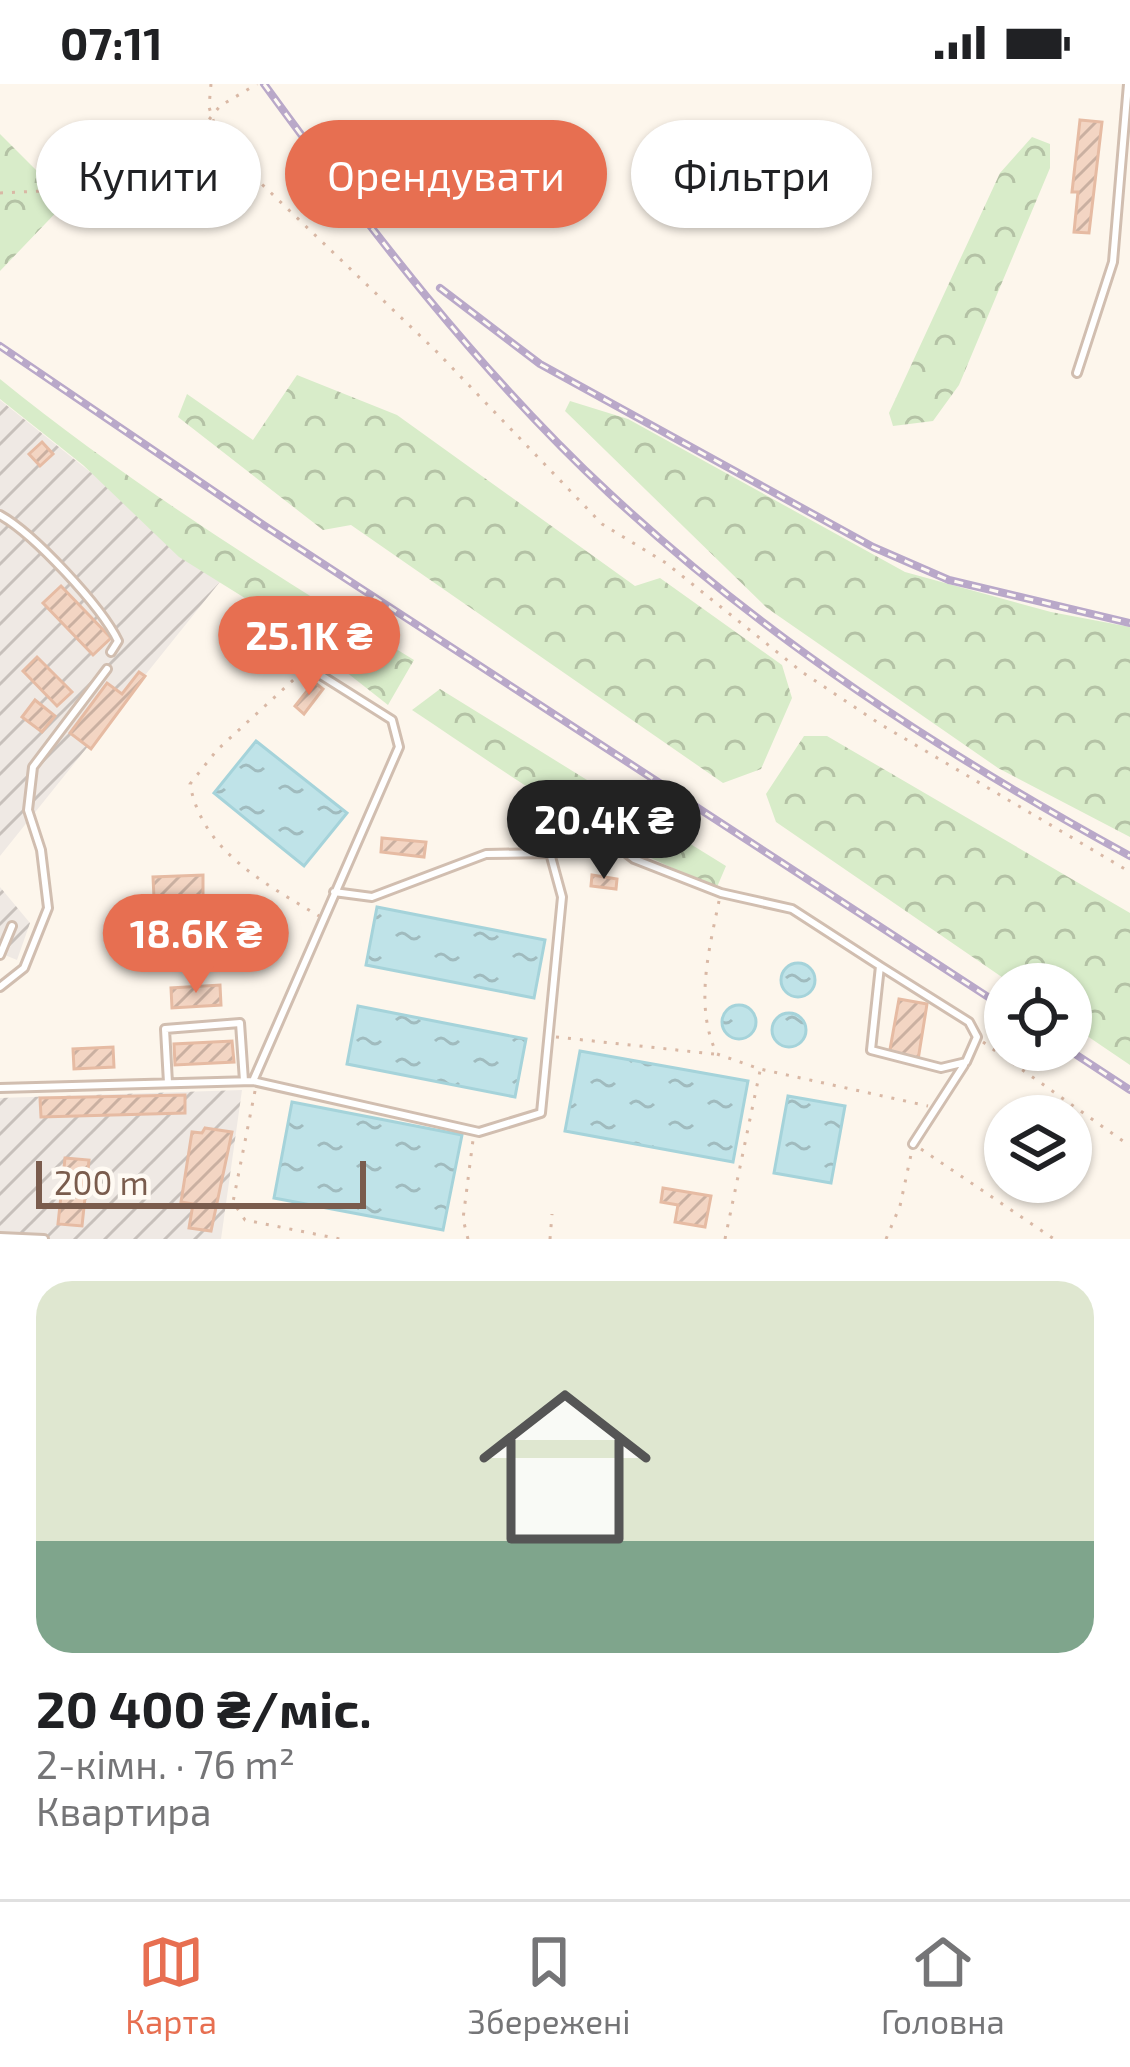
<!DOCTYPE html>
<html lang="uk">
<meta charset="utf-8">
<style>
:root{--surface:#fff;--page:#f6f6f6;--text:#202124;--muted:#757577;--line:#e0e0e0;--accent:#e76f51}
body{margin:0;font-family:"Exo 2",sans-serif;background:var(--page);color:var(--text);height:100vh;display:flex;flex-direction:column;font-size:45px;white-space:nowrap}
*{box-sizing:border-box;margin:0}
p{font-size:39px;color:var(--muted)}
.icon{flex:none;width:66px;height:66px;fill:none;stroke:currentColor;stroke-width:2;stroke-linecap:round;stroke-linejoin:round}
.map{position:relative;height:1155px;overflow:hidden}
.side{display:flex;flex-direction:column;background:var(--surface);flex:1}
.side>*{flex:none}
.hud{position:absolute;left:36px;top:36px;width:1059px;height:108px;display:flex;gap:24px}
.buttons{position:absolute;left:984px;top:879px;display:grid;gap:24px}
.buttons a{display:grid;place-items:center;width:108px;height:108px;border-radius:50%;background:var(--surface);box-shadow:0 3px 9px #0004;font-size:60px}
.scale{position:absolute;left:36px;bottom:30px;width:330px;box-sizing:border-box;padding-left:12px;border:6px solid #7a5c4d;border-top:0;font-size:33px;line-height:42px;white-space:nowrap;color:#7a5c4d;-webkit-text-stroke:9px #fffaf3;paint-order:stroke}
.price{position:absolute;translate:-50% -102px;padding:0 27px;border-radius:42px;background:var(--accent);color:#fff;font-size:39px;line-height:78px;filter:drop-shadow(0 3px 6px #0008)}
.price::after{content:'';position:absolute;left:50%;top:72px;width:36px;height:27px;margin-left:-18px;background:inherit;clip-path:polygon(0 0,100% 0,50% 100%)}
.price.on{background:#222;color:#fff}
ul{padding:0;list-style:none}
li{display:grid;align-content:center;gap:24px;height:636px;padding:0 36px}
li span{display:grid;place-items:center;height:372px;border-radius:36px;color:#555}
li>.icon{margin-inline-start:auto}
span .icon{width:216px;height:216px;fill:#fffc;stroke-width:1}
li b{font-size:51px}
.tag{padding:0 42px;border-radius:54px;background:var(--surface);box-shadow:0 3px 9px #0004;font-size:42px;line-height:108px}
.tag.on{background:var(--accent);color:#fff}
.status{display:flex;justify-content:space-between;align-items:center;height:84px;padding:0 60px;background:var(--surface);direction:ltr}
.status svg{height:33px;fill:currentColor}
.tab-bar{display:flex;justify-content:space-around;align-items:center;height:168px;border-top:3px solid var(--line);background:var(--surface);font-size:33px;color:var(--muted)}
.tab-bar a{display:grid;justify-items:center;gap:6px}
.tab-bar .on{color:var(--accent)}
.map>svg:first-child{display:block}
</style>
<div class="status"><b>07:11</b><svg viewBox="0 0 49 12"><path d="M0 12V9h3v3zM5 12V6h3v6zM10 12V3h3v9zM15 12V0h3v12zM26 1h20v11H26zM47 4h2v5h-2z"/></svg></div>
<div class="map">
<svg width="1130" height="1155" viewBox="0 0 1130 1155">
<defs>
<pattern id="industrial-furrows" width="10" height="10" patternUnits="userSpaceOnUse" patternTransform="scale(3)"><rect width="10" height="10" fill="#efe9e4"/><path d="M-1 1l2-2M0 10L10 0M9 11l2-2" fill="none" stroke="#c7c0bb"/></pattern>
<pattern id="forest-crowns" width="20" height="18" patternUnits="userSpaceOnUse" patternTransform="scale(3)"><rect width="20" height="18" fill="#d8ecc9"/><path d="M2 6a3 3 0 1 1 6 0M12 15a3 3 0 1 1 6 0" fill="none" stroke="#b4c2a5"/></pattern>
<pattern id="water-ripples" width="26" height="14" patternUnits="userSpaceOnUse" patternTransform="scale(3)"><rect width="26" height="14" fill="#bfe3e8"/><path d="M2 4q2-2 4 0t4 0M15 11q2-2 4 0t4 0" fill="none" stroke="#a0bbbe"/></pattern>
<pattern id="building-hatch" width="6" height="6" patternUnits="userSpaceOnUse" patternTransform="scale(3)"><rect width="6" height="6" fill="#f3d5c3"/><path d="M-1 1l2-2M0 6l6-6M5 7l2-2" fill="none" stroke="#cab0a1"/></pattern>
</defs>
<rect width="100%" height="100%" fill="#fdf6ec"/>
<!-- industrial -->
<path fill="url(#industrial-furrows)" d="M0 316 223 494 0 772Z
M0 803 30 839 17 876 0 869Z
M242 1006 221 1155H0V1014Z"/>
<!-- forest -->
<path fill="url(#forest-crowns)" d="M0 50 67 117 0 187Z
M1032 53 1050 60V84L959 301 933 337 893 342 889 329 1000 89Z
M297 291 397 331 635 502 660 494 782 581 792 614 761 685 723 699 351 441 323 446 178 333 187 310 253 356Z
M0 295C131 401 270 488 414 576L388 621 280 536 179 473 83 381 0 315Z
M570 317 628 335 905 488 1051 528 1130 543V753L998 684 767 524 565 327Z
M440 605 726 782 717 803C600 757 516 695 412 626Z
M804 652H827L1130 829V981L1071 941V900H1012L776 738 766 710Z"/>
<!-- water -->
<path fill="url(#water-ripples)" stroke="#a5d3da" stroke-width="3" d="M256 657 347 729 304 782 214 709Z
M377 823 545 856 534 914 366 881Z
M781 896a17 17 0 1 1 34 0a17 17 0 1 1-34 0Z
M722 938a17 17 0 1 1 34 0a17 17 0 1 1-34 0Z
M358 922 526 955 515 1013 347 980Z
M772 946a17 17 0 1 1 34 0a17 17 0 1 1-34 0Z
M580 967 748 997 733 1078 565 1047Z
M788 1012 845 1022 831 1099 774 1089Z
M292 1018 462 1051 443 1146 274 1114Z"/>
<!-- building -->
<path fill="url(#building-hatch)" stroke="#e6bba3" stroke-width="3" d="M1080 36 1102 38 1089 149 1074 148 1078 108H1072Z
M42 358 53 370 40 382 29 370Z
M61 502 111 554 93 571 43 519Z
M37 573 72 608 57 622 23 587Z
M139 588 145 592 91 665 70 649 107 599 122 610Z
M314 598 323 605 304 630 295 622Z
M35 616 55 632 42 648 22 633Z
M382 754 426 758 424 773 381 768Z
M203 791V813L154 814 153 793Z
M592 791 617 795 616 805 591 802Z
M257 814 261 863 240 865 237 816Z
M220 901 221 921 172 924 171 904Z
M899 915 927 920 918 976 889 971Z
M232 957 234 978 175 981 174 960Z
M113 963 114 983 74 985 73 965Z
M185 1011V1029L41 1033 40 1014Z
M205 1044 232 1048 211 1147 189 1144 193 1120 181 1118 192 1048 202 1049Z
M65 1074 89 1076 82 1142 58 1140Z
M663 1104 711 1112 705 1143 675 1138 678 1121 661 1118Z"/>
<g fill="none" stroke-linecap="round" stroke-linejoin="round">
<defs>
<path id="service" d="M1077 289 1113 178 1128 0
M0 431C34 450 101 522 118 557L111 568
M550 769 616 761 634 775 721 809 792 825 880 882 871 966 941 984 966 978 977 953 969 938 880 882
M0 871 12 842
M0 903 24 884 48 824 41 766 28 726 33 683 107 585
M253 997 399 663 392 636 308 583
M168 999 165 945 240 939 244 997
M0 1004 253 997 479 1048 541 1029 562 813 550 769 486 770 372 813 334 808
M913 1060 964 981
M0 1153 44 1155"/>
</defs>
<!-- service casing -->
<use href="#service" stroke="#d1beb0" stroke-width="12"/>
<!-- path -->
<path stroke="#d9b8a5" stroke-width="3" stroke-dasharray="3 9" stroke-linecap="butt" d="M211 0 209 23 221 61 436 267 602 440 666 479 802 588 880 640 1130 788
M194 54 220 22 257 0
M0 109 84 105 177 55 219 60
M302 588 217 666 190 700C202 767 264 799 319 832
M719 817C709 866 694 923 717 970L760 985 928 1022
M556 953 714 970
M983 958 1130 1062
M255 1007 233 1118 245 1136 340 1155
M921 1065 1054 1155
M468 1155 463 1135 473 1056
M550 1155 552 1130
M725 1155 760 987
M886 1155 900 1122 912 1066"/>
<!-- service -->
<use href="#service" stroke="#fff" stroke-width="6"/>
<defs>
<path id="rail" d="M264 0C368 143 479 288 609 409 767 556 942 669 1130 772
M440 204 540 280 873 463 949 496 1130 539
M0 262 265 442 1005 924
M1069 966 1130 1006"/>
</defs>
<!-- rail casing -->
<use href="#rail" stroke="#b9a8c9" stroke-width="8"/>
<!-- rail -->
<use href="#rail" stroke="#fffaf3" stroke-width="3" stroke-dasharray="9" stroke-linecap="butt"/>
</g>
</svg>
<div class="buttons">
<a><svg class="icon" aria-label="locate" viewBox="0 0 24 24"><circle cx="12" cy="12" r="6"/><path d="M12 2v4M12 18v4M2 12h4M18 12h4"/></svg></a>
<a><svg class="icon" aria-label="layers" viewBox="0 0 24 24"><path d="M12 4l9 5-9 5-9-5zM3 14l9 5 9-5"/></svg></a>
</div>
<div class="scale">200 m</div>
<b class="price" style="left:309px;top:614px">25.1K ₴</b>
<b class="price on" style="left:604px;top:798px">20.4K ₴</b>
<b class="price" style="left:196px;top:912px">18.6K ₴</b>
<div class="hud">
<a class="tag">Купити</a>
<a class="tag on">Орендувати</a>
<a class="tag">Фільтри</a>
</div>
</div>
<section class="side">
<ul>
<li><span style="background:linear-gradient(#dfe7d0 70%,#7fa58c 0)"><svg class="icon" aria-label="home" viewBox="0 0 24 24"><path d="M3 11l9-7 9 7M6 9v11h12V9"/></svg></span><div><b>20 400 ₴/міс.</b><p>2-кімн. · 76 m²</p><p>Квартира</p></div></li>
</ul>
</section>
<nav class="tab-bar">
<a class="on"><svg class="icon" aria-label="map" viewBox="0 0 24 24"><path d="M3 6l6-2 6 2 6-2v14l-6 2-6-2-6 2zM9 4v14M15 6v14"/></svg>Карта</a>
<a><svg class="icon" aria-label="saved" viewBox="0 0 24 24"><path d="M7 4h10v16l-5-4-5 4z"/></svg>Збережені</a>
<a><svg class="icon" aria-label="home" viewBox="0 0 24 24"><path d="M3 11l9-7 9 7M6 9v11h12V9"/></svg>Головна</a>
</nav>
